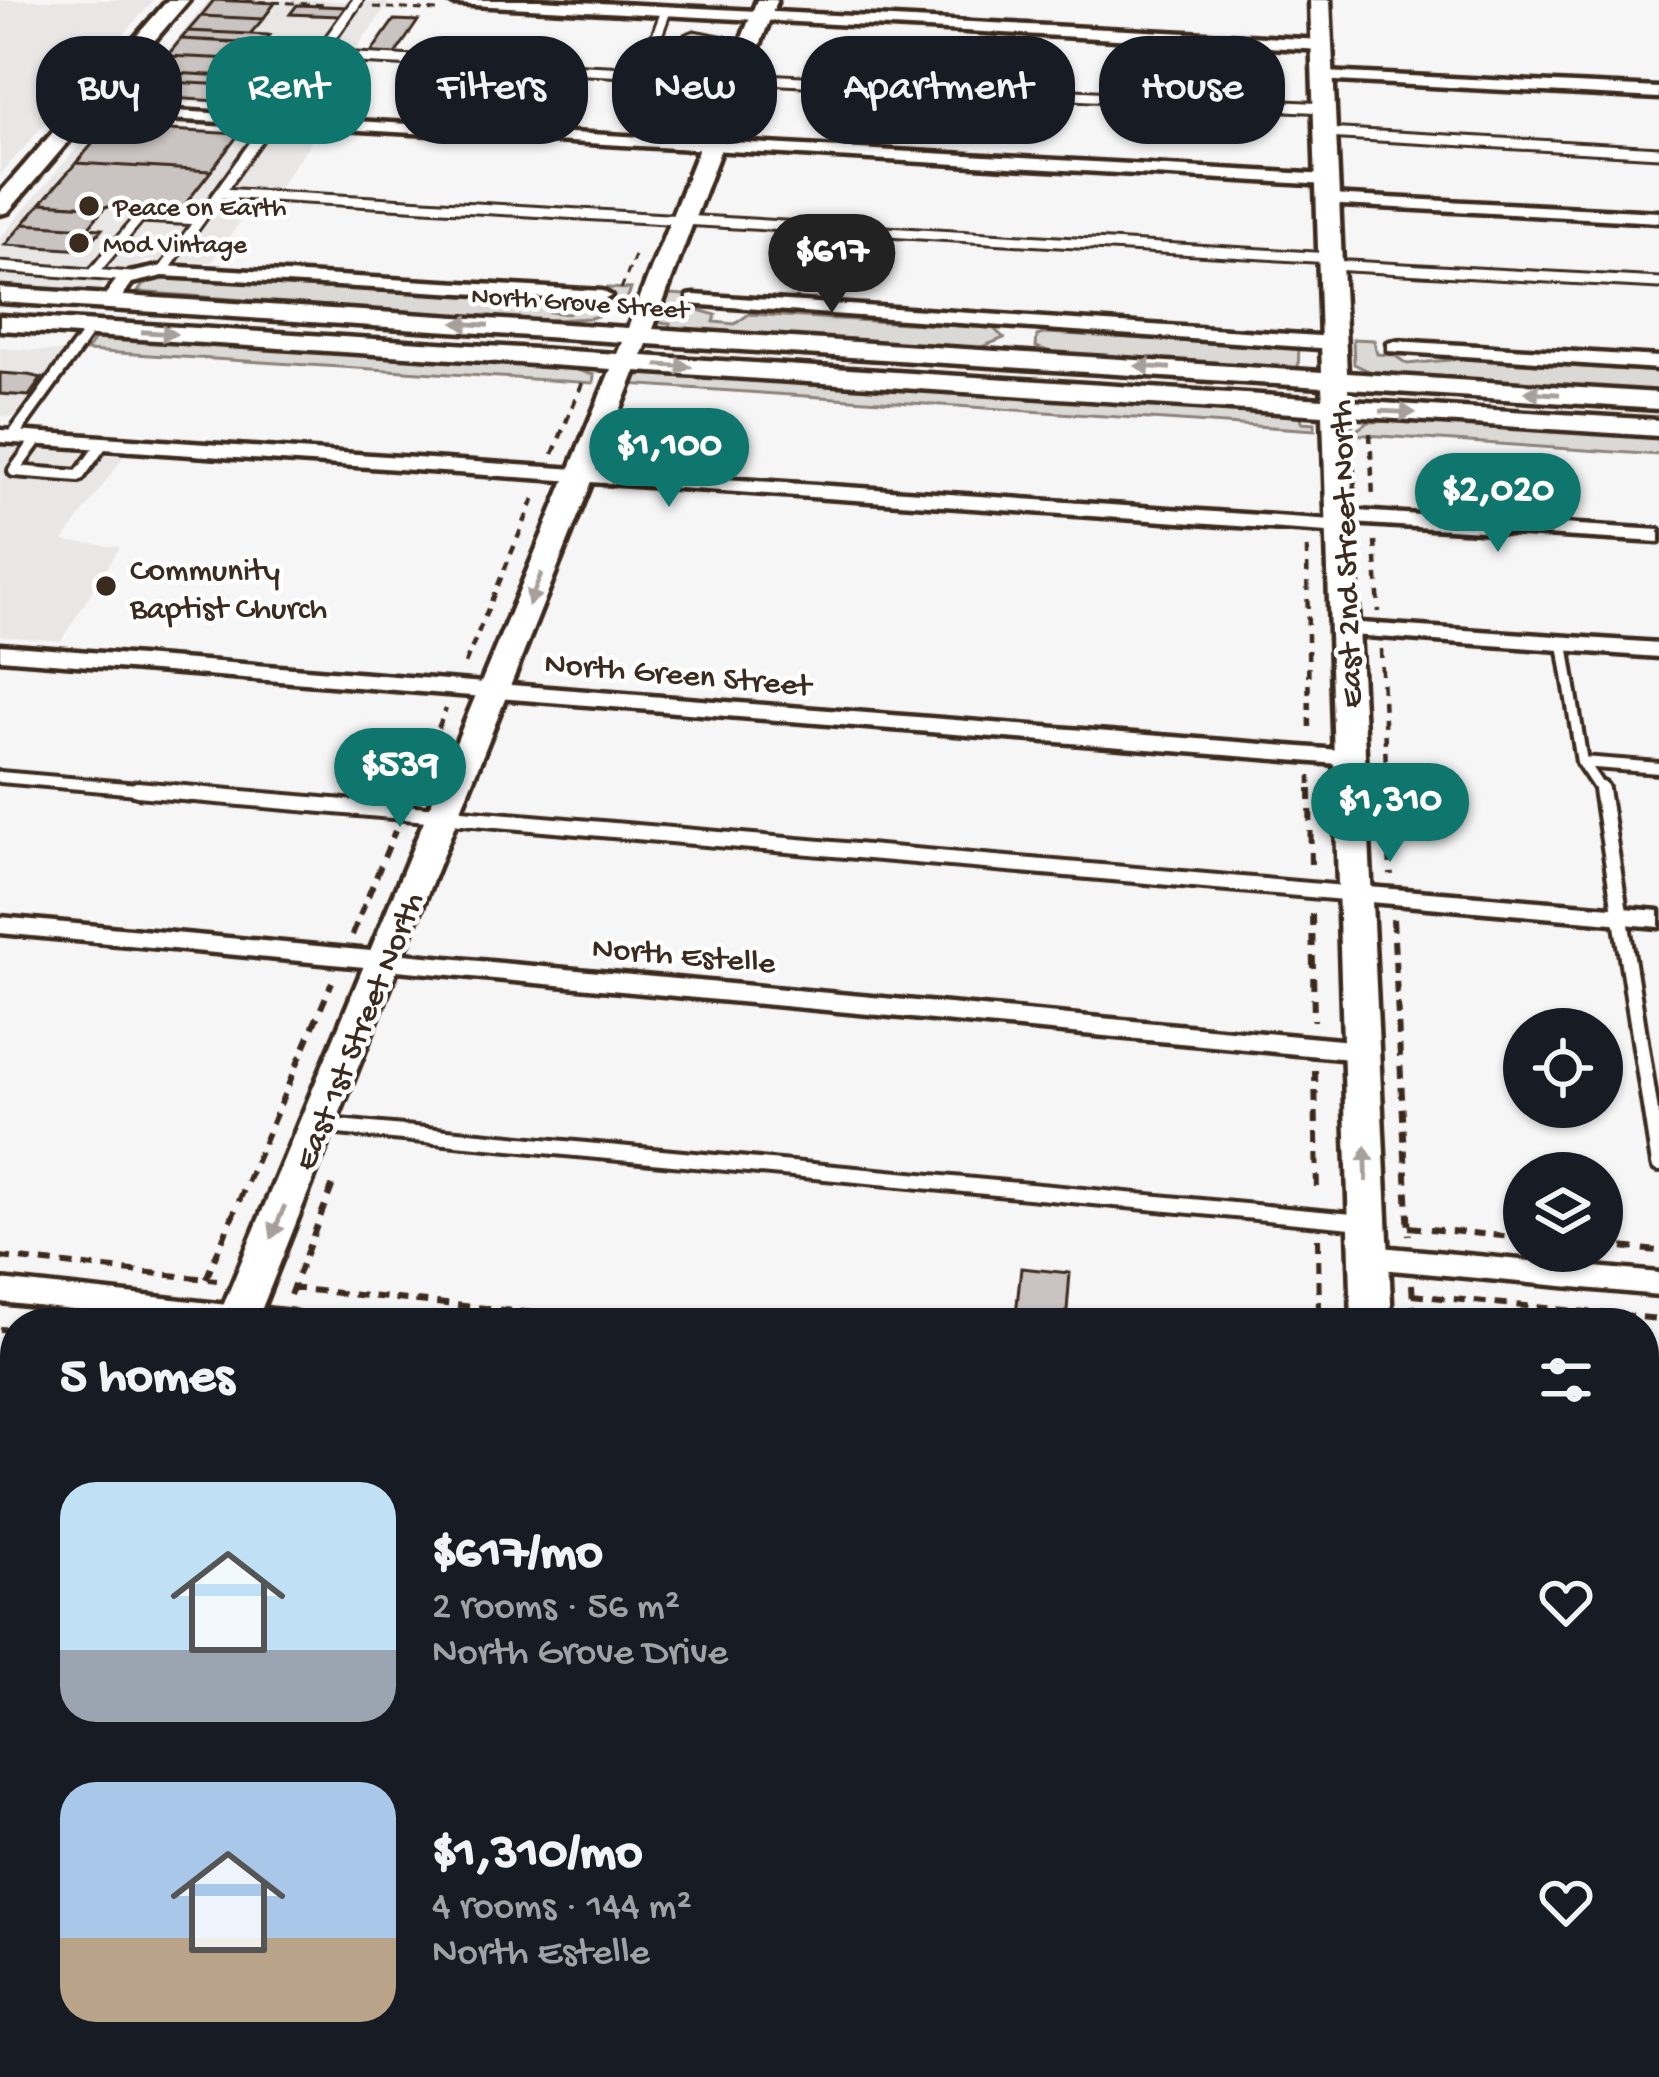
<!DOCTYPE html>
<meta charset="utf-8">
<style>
:root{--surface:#171b24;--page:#242831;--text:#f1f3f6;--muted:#9ea1a6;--accent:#0f766e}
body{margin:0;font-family:"Gochi Hand",sans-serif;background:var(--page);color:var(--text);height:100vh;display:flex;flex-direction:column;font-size:45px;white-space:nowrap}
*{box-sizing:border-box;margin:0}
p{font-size:39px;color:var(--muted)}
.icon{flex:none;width:66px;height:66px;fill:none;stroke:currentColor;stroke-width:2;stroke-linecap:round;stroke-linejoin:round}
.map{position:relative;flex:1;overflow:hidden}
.panel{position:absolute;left:0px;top:1308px;width:1659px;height:771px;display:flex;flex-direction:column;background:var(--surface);border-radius:48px 48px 0 0;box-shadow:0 3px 9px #0004}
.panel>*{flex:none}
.banner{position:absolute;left:36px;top:36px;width:1587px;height:108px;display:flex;gap:24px}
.buttons{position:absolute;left:1503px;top:1008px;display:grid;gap:24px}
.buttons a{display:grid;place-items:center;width:120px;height:120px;border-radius:50%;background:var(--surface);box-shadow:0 3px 9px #0004;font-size:60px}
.price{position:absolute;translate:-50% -102px;padding:0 27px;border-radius:42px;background:var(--accent);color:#fff;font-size:39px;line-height:78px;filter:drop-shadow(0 3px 6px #0008)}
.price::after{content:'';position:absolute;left:50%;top:72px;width:36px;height:27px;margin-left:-18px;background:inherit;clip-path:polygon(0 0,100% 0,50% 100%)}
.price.selected{background:#222;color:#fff}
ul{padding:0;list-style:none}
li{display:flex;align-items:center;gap:36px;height:300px;padding:0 60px}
li span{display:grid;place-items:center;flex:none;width:336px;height:240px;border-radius:36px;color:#555}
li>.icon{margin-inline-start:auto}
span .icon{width:144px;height:144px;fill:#fffc;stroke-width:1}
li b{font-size:51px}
h2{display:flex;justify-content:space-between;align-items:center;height:144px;padding:0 60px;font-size:51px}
.tag{padding:0 42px;border-radius:48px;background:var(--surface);box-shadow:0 3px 9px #0004;font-size:42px;line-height:108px}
.tag.selected{background:var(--accent);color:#fff}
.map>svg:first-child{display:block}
</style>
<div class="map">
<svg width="1659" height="2077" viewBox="0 0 1659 2077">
<rect width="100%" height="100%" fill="#f7f6f6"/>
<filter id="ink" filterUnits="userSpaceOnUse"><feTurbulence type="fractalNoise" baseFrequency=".00833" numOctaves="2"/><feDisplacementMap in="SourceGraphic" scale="24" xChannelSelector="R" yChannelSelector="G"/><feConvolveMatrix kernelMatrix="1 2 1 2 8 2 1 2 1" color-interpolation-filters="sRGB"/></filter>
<g filter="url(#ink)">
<!-- built -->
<path fill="#e9e7e6" d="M0 0H154L0 175Z
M209 0H318L389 3 351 56 367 61 330 114 129 98Z
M98 123 315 136 271 198H256L212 262 145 261 95 291 0 285V238Z
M0 348 64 352 14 417 0 416Z
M0 447 124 456 63 541 120 547 61 641 0 636Z"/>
<!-- green -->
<path fill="#dbd9d6" stroke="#8b827a" stroke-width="3" d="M160 278 539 300 548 303 549 312 568 314 582 304 601 302 607 288 631 289 624 306 591 318 531 321 138 292 145 282Z
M668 294 703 296 698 310 716 315 714 322 735 324 749 314 993 328 1004 338 977 349 668 330 670 323 657 322Z
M1047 333 1299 348 1298 369 1056 354 1036 347 1037 336Z
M105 338 574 369 594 375 593 383 86 351 95 339Z
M1353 339 1374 340 1377 354 1394 355 1407 364 1460 359 1659 372V395L1380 376 1354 364Z
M656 373 1301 415 1302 422 1315 423V430L626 384 632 376Z
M1398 421 1659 437V455L1351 434 1368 422Z"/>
<!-- building -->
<path fill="#c9c3c1" stroke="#3b2a1e" stroke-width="3" d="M214 0 275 3 263 19 201 16Z
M297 5 346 7 339 16 290 14Z
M201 16 263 19 250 34 188 31Z
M394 20 418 21 394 56 370 54Z
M694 30 725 36 716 59 674 57 684 34Z
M188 31 250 34 270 35 263 43 181 39Z
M181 39 247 43 234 59 167 56Z
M167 56 234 59 259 60 247 77 153 72Z
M153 72 247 77 293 79 287 88 146 81Z
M146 81 231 85 218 101 136 96Z
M236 85 287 88 274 106 222 103Z
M108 126 133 128 239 134 211 171 76 163Z
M76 163 211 171 180 211 41 203Z
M41 203 105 207 88 228 23 224Z
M23 224 88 228 102 229 84 250 5 245Z
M0 373 28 375 42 378 29 396 0 394Z
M1021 1268 1070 1273 1066 1323H1015Z
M49 2064H252L248 2077H44Z"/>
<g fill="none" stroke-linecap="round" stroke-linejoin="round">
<defs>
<path id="lane-far3" d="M318 56 1325 108
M664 64 647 62 666 11
M1326 133 1659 152
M220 193 1331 258
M1331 265 1659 283
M0 267 131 277
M163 271 358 0
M93 273 140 217 200 220
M76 349 91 328"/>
<path id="lane-far2" d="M12 437 78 346
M37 439 14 471 79 476 103 443
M1563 644 1582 762 1602 792
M1582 762 1659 768
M0 777 172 792"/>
<path id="lane-far1" d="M137 789 1356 894
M1601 789 1659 1164
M317 1125 1363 1222"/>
<path id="lane" d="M389 2077 391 2064
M524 2077 526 2064"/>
<path id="street" d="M447 0H540L1323 40 1331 45 1323 50 454 4Z
M1324 72 1659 88V98L1318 80V74Z
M84 106 1328 175 1336 180 1328 185 78 114V108Z
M1329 195 1659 212V222L1323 204 1320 200Z
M163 266 602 291 611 296 602 301 163 276 132 283 115 306 100 302 120 275Z
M694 295 1334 337 1343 343 1334 349 688 304V296Z
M1395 341 1659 357V369L1388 351V343Z
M0 430 1333 520 1334 512 1341 510 1659 530V542L1350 523 1349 531 1342 533 0 442Z
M1346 622 1659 643V657L1338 634V624Z
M0 645 1351 751 1363 758 1351 765 0 659Z
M1356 886 1659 911V927L1347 900 1343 894Z
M0 917 1362 1042 1376 1051 1362 1060 0 933Z
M1370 1246 1659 1273V1295L1370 1268 1360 1265 1355 1257 1360 1249Z
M0 1280 292 1312 303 1315 307 1323H189L0 1302Z
M1644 1799 1659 1801V1833L1644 1831Z
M0 1800 15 1802V1834L0 1832Z"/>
<path id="secondary" d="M168 0H189L8 212 0 214V193Z
M757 0H777L653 329 1322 372 1310 0H1330L1347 373 1659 393V409L1348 389 1349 401 1659 420V436L1349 416 1392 1323H1352L1323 415 636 371 256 1323H216L611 369 0 330V316L617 354 622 342 0 302V288L628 328ZM647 344 1322 387 1323 399 642 356Z
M15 1841V1917L0 1923V1846Z
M1372 2064H1424L1425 2077H1373Z"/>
</defs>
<!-- lane-far3 casing -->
<use href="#lane-far3" stroke="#3b2a1e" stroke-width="15"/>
<!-- lane-far2 casing -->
<use href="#lane-far2" stroke="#3b2a1e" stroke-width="18"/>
<!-- lane-far1 casing -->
<use href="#lane-far1" stroke="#3b2a1e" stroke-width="22"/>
<!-- lane casing -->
<use href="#lane" stroke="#3b2a1e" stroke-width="27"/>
<!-- street casing -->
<use href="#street" stroke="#3b2a1e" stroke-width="9"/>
<!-- secondary casing -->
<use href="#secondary" stroke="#3b2a1e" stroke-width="9"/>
<!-- path-far3 -->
<path stroke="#3b2a1e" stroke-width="3" stroke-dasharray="8 6" stroke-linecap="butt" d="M231 0 329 5
M373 7 437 11
M621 289 637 251"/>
<!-- path-far2 -->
<path stroke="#3b2a1e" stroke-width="4.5" stroke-dasharray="9 8" stroke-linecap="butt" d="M1370 433 1373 498
M553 454 582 383
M1375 541 1379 612
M1307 548 1309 733
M1381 649 1387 792
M465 664 536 494
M1310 776V792
M412 791 446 709"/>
<!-- path-far1 -->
<path stroke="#3b2a1e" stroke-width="6" stroke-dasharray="12 9" stroke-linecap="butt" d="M1310 789 1311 871
M1387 789 1391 875
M1312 914 1314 1021
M1393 919 1409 1235
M352 935 395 831
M1315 1070 1317 1195
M1409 1227 1524 1238
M1318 1238 1319 1323
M1602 1245 1659 1251
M0 1257 217 1280
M206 1279 332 982
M1412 1284 1414 1323
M290 1288 631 1323
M290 1295 335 1179
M1412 1295 1659 1319
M0 1329 15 1330"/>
<!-- path -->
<path stroke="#3b2a1e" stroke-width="8" stroke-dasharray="15 12" stroke-linecap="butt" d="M1644 1751 1659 1752
M0 1764 15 1728
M0 2055 15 2016
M1333 2064V2077
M1453 2064 1454 2077"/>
<!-- lane-far3 -->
<use href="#lane-far3" stroke="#fff" stroke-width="9"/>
<!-- lane-far2 -->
<use href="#lane-far2" stroke="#fff" stroke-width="10"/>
<!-- lane-far1 -->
<use href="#lane-far1" stroke="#fff" stroke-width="14"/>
<!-- lane -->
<use href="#lane" stroke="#fff" stroke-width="18"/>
<!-- street -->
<use href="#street" fill="#fff" fill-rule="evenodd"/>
<!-- secondary -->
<use href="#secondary" fill="#fff" fill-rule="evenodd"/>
</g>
<!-- one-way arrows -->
<defs><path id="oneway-solid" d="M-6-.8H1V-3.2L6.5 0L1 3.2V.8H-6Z" transform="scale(3)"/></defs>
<g fill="#a79f9a">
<use href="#oneway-solid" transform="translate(471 324) rotate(-176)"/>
<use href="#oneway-solid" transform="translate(159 333) rotate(4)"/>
<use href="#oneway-solid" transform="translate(674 366) rotate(4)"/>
<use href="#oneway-solid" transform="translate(1153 367) rotate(-176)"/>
<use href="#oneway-solid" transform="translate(1542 393) rotate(-176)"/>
<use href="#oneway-solid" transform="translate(1398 412) rotate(3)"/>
<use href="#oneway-solid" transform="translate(535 589) rotate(112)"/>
<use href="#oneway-solid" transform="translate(1366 1164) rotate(-92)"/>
<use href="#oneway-solid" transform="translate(278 1222) rotate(112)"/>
</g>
</g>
<!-- markers -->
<g fill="#3b2a1e" stroke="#fff" stroke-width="4.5">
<circle cx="89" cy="206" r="12"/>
<circle cx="79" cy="243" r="12"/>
<circle cx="106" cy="586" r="12"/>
</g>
<g text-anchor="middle" stroke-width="9" stroke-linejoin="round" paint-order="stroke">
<!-- far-poi labels -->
<g font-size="27" fill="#3b2a1e" stroke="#fff" text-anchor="start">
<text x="113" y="215">Peace on Earth</text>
<text x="103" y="252">Mod Vintage</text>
</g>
<!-- far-street labels -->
<g font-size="27" fill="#3b2a1e" stroke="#fff">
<text transform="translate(580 301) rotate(4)" y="9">North Grove Street</text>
</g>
<!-- street labels -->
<g font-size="33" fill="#3b2a1e" stroke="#fff">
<text transform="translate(1343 554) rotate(-92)" y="12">East 2nd Street North</text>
<text transform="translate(678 671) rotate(5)" y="12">North Green Street</text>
<text transform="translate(684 952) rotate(5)" y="12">North Estelle</text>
<text transform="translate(356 1030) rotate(-68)" y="12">East 1st Street North</text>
</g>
<!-- poi labels -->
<g font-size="33" fill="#3b2a1e" stroke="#fff" text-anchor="start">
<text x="130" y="579">Community<tspan x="130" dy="38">Baptist Church</tspan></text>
</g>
</g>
</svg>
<div class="buttons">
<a><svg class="icon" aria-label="locate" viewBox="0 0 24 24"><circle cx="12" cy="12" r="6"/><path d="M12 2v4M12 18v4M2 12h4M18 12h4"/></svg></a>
<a><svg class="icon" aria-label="layers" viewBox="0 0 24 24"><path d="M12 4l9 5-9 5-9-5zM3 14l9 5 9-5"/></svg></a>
</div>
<b class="price selected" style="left:832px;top:316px">$617</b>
<b class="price" style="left:669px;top:510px">$1,100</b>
<b class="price" style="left:1498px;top:555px">$2,020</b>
<b class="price" style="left:400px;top:830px">$539</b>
<b class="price" style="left:1390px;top:865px">$1,310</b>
<div class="banner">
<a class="tag">Buy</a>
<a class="tag selected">Rent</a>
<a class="tag">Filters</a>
<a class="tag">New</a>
<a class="tag">Apartment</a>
<a class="tag">House</a>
</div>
<section class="panel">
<h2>5 homes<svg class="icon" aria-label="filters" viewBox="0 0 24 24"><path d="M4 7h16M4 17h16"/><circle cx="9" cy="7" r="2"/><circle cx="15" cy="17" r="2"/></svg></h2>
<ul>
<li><span style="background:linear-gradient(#bfe0f5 70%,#9aa5b1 0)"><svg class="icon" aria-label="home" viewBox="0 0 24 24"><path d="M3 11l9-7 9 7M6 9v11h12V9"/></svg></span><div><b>$617/mo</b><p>2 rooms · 56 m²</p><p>North Grove Drive</p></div><svg class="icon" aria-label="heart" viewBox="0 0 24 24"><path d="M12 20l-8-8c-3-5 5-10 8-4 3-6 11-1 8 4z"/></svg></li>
<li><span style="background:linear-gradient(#a9c7e8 65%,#b9a48a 0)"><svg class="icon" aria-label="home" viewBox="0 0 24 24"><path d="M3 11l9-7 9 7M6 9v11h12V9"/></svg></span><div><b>$1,310/mo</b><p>4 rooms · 144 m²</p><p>North Estelle</p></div><svg class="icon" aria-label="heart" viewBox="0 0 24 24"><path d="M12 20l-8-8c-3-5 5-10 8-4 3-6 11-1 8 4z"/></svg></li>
</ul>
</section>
</div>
